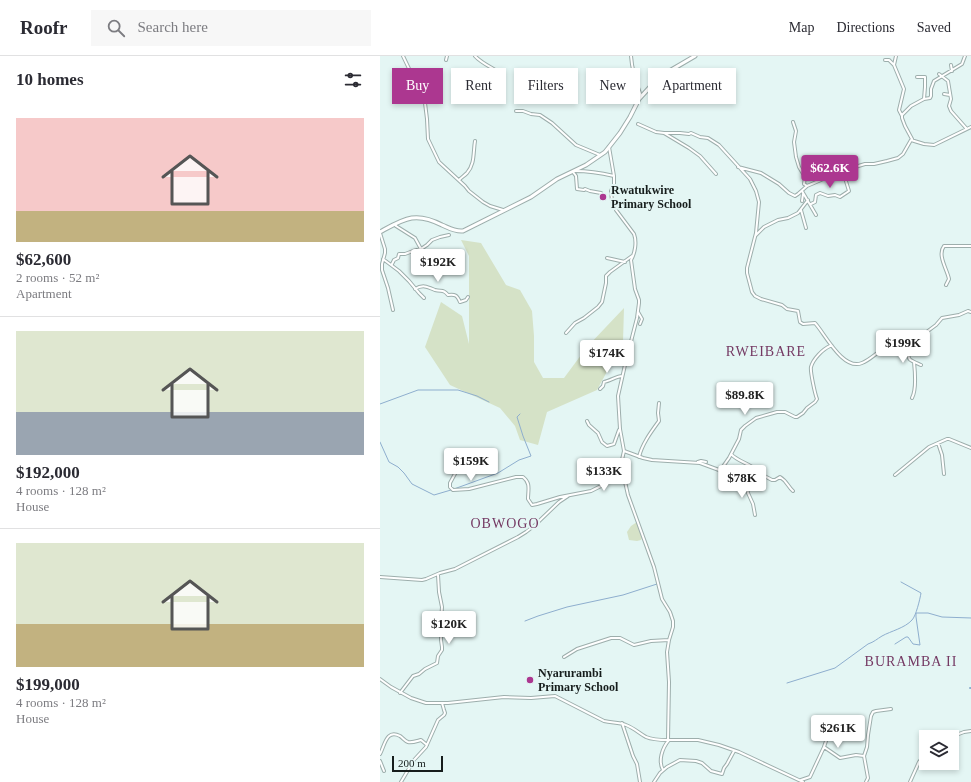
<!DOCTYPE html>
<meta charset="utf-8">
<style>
:root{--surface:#fff;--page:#f7f7f7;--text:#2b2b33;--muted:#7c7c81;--line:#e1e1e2;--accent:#ac3790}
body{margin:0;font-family:"Times New Roman",serif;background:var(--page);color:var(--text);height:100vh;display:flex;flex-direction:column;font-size:15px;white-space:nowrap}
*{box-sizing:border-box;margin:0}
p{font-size:13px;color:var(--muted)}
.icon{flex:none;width:22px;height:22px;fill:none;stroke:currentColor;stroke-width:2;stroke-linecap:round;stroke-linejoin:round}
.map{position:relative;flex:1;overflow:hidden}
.details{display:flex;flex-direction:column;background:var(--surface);width:380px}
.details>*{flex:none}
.hud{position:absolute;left:12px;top:12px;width:380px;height:36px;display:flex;gap:8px}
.tools{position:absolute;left:539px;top:674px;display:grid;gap:8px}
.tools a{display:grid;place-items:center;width:40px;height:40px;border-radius:0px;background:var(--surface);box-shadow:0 2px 6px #0003;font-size:20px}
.scale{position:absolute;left:12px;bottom:10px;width:51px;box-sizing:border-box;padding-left:4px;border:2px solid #161d1c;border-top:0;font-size:11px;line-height:14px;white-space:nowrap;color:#161d1c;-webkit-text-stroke:3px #e4f6f4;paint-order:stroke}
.price{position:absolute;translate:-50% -34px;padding:0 9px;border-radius:4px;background:#fff;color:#222;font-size:13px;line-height:26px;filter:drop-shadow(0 1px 2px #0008)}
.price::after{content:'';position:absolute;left:50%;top:24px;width:12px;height:9px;margin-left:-6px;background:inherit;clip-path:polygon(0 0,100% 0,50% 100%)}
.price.active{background:var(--accent);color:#fff}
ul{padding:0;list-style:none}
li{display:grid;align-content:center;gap:8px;height:212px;padding:0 16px}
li+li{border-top:1px solid var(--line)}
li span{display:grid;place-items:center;height:124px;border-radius:0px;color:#555}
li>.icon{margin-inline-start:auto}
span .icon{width:72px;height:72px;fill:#fffc;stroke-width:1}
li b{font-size:17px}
h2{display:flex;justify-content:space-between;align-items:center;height:48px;padding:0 16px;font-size:17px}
.tag{padding:0 14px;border-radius:0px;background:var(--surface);box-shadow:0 2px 6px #0003;font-size:14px;line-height:36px}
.tag.active{background:var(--accent);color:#fff}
header{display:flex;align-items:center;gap:24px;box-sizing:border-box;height:56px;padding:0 20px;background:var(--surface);border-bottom:1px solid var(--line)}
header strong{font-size:19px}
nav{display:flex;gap:22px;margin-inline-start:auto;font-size:14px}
.search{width:280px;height:36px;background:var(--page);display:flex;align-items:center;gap:10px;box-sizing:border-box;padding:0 14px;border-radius:0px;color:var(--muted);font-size:15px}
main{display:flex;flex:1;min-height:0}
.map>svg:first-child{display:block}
</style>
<header>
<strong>Roofr</strong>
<div class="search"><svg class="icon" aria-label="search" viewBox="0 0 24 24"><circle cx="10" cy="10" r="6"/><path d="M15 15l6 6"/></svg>Search here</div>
<nav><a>Map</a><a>Directions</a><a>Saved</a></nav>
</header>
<main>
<section class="details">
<h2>10 homes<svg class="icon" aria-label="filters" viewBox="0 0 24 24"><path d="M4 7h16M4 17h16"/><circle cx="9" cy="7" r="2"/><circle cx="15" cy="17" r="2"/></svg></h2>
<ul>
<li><span style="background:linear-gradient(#f6c9c9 75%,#c2b280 0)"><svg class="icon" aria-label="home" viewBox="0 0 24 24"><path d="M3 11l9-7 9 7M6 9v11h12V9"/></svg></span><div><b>$62,600</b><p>2 rooms · 52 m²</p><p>Apartment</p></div></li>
<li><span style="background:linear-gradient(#dfe7d0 65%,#9aa5b1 0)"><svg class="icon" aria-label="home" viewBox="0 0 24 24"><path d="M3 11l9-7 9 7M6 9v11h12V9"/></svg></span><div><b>$192,000</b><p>4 rooms · 128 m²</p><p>House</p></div></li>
<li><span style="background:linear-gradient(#dfe7d0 65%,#c2b280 0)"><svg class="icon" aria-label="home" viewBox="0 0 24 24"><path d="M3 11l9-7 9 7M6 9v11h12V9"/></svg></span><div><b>$199,000</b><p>4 rooms · 128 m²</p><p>House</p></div></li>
</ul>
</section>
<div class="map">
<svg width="591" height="726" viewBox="0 0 591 726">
<rect width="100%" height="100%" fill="#e4f6f4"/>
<!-- green -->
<path fill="#d5e2c7" d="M81 184 101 187 126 229 140 234 152 255 154 280V306L163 322H184L207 291 244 252 243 286 217 334 167 356 158 389 140 384 135 370 120 352 70 329 45 291 61 246 82 260 89 288V200Z
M257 466 262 482 261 484 257 485 249 484 247 476 251 470Z"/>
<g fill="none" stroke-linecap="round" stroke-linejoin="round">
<!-- stream -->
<path stroke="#8eaece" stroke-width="1" d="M0 348 38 334H78L97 340 109 346
M0 386 9 406 18 411 24 417 32 428 54 439 71 434
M74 433 118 417 139 404 151 400 143 380 137 361 140 358
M145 565 158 560 187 551 243 539 277 528
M515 588 526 581H528L533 588 540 589 536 561V557H548L562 561 591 562
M407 627 455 612 488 588C494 586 497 583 502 580 511 575 525 572 532 564 536 560 540 543 541 537L521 526"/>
<!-- canal -->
<path stroke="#8eaece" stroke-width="2" d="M590 632H591"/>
<defs>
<path id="minor" d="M23 0 33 21 38 29 44 39 47 63 48 83 59 106 85 130 89 135 103 146 110 150 123 154
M95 0C101 7 113 12 120 17
M251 0C252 14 256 27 261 40
M516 0 514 9 524 33 519 54 522 60
M66 4 67 0
M505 4H509L514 9
M571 9 572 15
M559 18 568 25 571 43 569 50 571 55 586 72
M537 21H545V31L544 43
M564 38 570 39
M136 55H143L151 58 160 59 172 67 196 89 220 99
M413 66 416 75 414 86 416 101 419 111 425 121 424 128 427 130
M258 68 276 76 284 77 309 92 320 100 336 118
M284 77H300L309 78 311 77 320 81 328 82 339 89 370 123 376 135 379 146 376 177 367 212V217L372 236 375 240 381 243 402 249 407 253 418 255 420 266 423 268 435 267C445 278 463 315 482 307 490 304 497 296 505 292H508L517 294 525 292 556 269 562 262 579 259 588 255 591 256
M532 83 525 70 522 62V59L531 50 544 43 550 42 551 40V33L554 25 582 8 585 0
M229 91 234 120V128L231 135 232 145 236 154 254 178C257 186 255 197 251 204L255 233 259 244V247L257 262 245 309 238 340 240 373 244 395 241 408 248 439 274 511 282 543 290 556 293 565V571L289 584 287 596 289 626 288 684
M358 111 381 117 399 128 409 137 415 140 418 138 427 130 462 115 485 108H494L507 105 518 102 523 98 531 84 544 88 554 89 591 71
M195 115C208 115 221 117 234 120
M193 116 196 120 197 133 204 134 205 133 210 135 221 137
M79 124C82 121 84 120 87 117 95 108 93 97 95 85
M422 135 436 159
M422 145 423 138
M431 148 435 146 436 139 440 137 448 140 455 139 460 141 469 135 465 122 463 115
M421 154 426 172
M15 168 16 170 35 182 41 193
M0 177 5 193V197L2 208V214L8 232 13 254
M376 179 384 171 398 164 408 162 418 157 428 144
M227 202 245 206
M3 203 19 215 29 225 39 237 44 242
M12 208 14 204 18 202 19 198H25L33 195 41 193 47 189 52 184 60 181 69 179
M566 229 569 223C567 213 557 199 564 190H591
M35 233C43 228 48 231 55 234 62 236 63 233 68 239 75 238 77 239 80 246L86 244 88 241
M258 256 262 263 260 268
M186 277 195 267 204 262 218 251 222 246 226 227V220L230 216 252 200
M527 290C530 305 525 302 541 309
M220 333 223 330 224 326C230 325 237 320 242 320
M532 342C537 333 535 316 534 306
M207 365 209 369 218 377 222 386 227 390 234 388 239 374
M558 387 562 399 564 418
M87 395 83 403 70 427V431L73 434 89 433 136 421H143C151 427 148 434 148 443L152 449 157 448 180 441 211 435 227 427 232 423 240 409
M244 395 263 402 272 404 320 407 339 414 342 412 349 402 359 383 361 374 365 370 376 362 397 356H405L415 361H417L423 357 427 352 435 346 437 343C435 338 430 315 431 311 433 303 443 293 450 290H452
M351 398C358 406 370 407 377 415
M259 401C262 388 271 376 279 365L278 357 279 347
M318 406 321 405 326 406
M340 415 356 423 363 422 369 418 377 416 392 424H395L400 421C407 425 408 431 413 435
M515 419 549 391 567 383H569L591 392
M358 423 367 430 368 437 373 448 375 459
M0 521 42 524 46 523 60 517 75 513 138 481 146 476 155 469 179 446 188 440
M184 601 197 593 231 582H240L254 589 271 585 289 584
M0 623 11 631 31 642 46 647H68L124 641 151 642 175 640 224 665C232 667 239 666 246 669 254 672 259 677 266 681 273 684 280 684 288 684H318L339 689 359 696 423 726
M20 637 33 620 39 618 45 613 57 607 58 600 62 594V591L61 584V565L62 551 59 536 58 519
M242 667 253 700 257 708 260 726
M448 667 454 675
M444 675 449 680
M571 681 584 676 591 675
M477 682 469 671C462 670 451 675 448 681 446 684 445 688 444 691L460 702 476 699 484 700
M0 698C5 689 6 673 20 680 23 682 25 685 28 686 32 687 37 685 41 684L47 689
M0 705 4 715
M283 714C278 705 282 692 289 684
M421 724 430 721 444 691
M21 726 34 704 46 691 58 664 64 659 65 657 64 654 62 647
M274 726 280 717 287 711 300 704 316 705 322 707 331 715 342 718 344 712 347 708 354 695
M486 726 488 722 484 700 487 691 488 679 491 660 493 656 496 655 511 653
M530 726 539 706 546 697"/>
<path id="tertiary" d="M0 176C24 163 35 155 62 169 69 172 75 176 83 175L151 141 177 123 206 109 225 96 229 91 240 77 250 61 259 43 270 31 278 23 286 17 315 0"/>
</defs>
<!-- minor casing -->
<use href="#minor" stroke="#9daeac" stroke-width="4"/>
<!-- tertiary casing -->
<use href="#tertiary" stroke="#9daeac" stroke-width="5"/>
<!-- minor -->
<use href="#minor" stroke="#fff" stroke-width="2"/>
<!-- tertiary -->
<use href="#tertiary" stroke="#fff" stroke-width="3"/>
</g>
<!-- markers -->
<g fill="#ac3790" stroke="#e4f6f4" stroke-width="1.5">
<circle cx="223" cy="141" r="4"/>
<circle cx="150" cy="624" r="4"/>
</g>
<g text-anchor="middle" stroke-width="4" stroke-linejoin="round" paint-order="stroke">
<!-- poi labels -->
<g font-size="12" font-weight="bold" fill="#161d1c" stroke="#e4f6f4" text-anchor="start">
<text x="231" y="138">Rwatukwire<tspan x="231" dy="14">Primary School</tspan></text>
<text x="158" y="621">Nyarurambi<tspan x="158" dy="14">Primary School</tspan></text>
</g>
<!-- quarter labels -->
<g font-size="14" letter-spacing="1" fill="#743963" stroke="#e4f6f4">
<text x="386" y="300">RWEIBARE</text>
<text x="125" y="472">OBWOGO</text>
<text x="531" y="610">BURAMBA II</text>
</g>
</g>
</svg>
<div class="tools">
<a><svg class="icon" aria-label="layers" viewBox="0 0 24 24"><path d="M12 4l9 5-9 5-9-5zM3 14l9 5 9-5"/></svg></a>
</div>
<div class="scale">200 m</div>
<b class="price active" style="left:450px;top:133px">$62.6K</b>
<b class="price" style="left:58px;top:227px">$192K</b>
<b class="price" style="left:523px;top:308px">$199K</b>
<b class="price" style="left:227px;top:318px">$174K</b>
<b class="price" style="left:365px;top:360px">$89.8K</b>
<b class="price" style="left:91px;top:426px">$159K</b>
<b class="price" style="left:224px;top:436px">$133K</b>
<b class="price" style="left:362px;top:443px">$78K</b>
<b class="price" style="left:69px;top:589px">$120K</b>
<b class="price" style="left:458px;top:693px">$261K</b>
<div class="hud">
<a class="tag active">Buy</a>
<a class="tag">Rent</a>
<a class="tag">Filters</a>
<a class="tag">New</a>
<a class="tag">Apartment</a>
</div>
</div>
</main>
